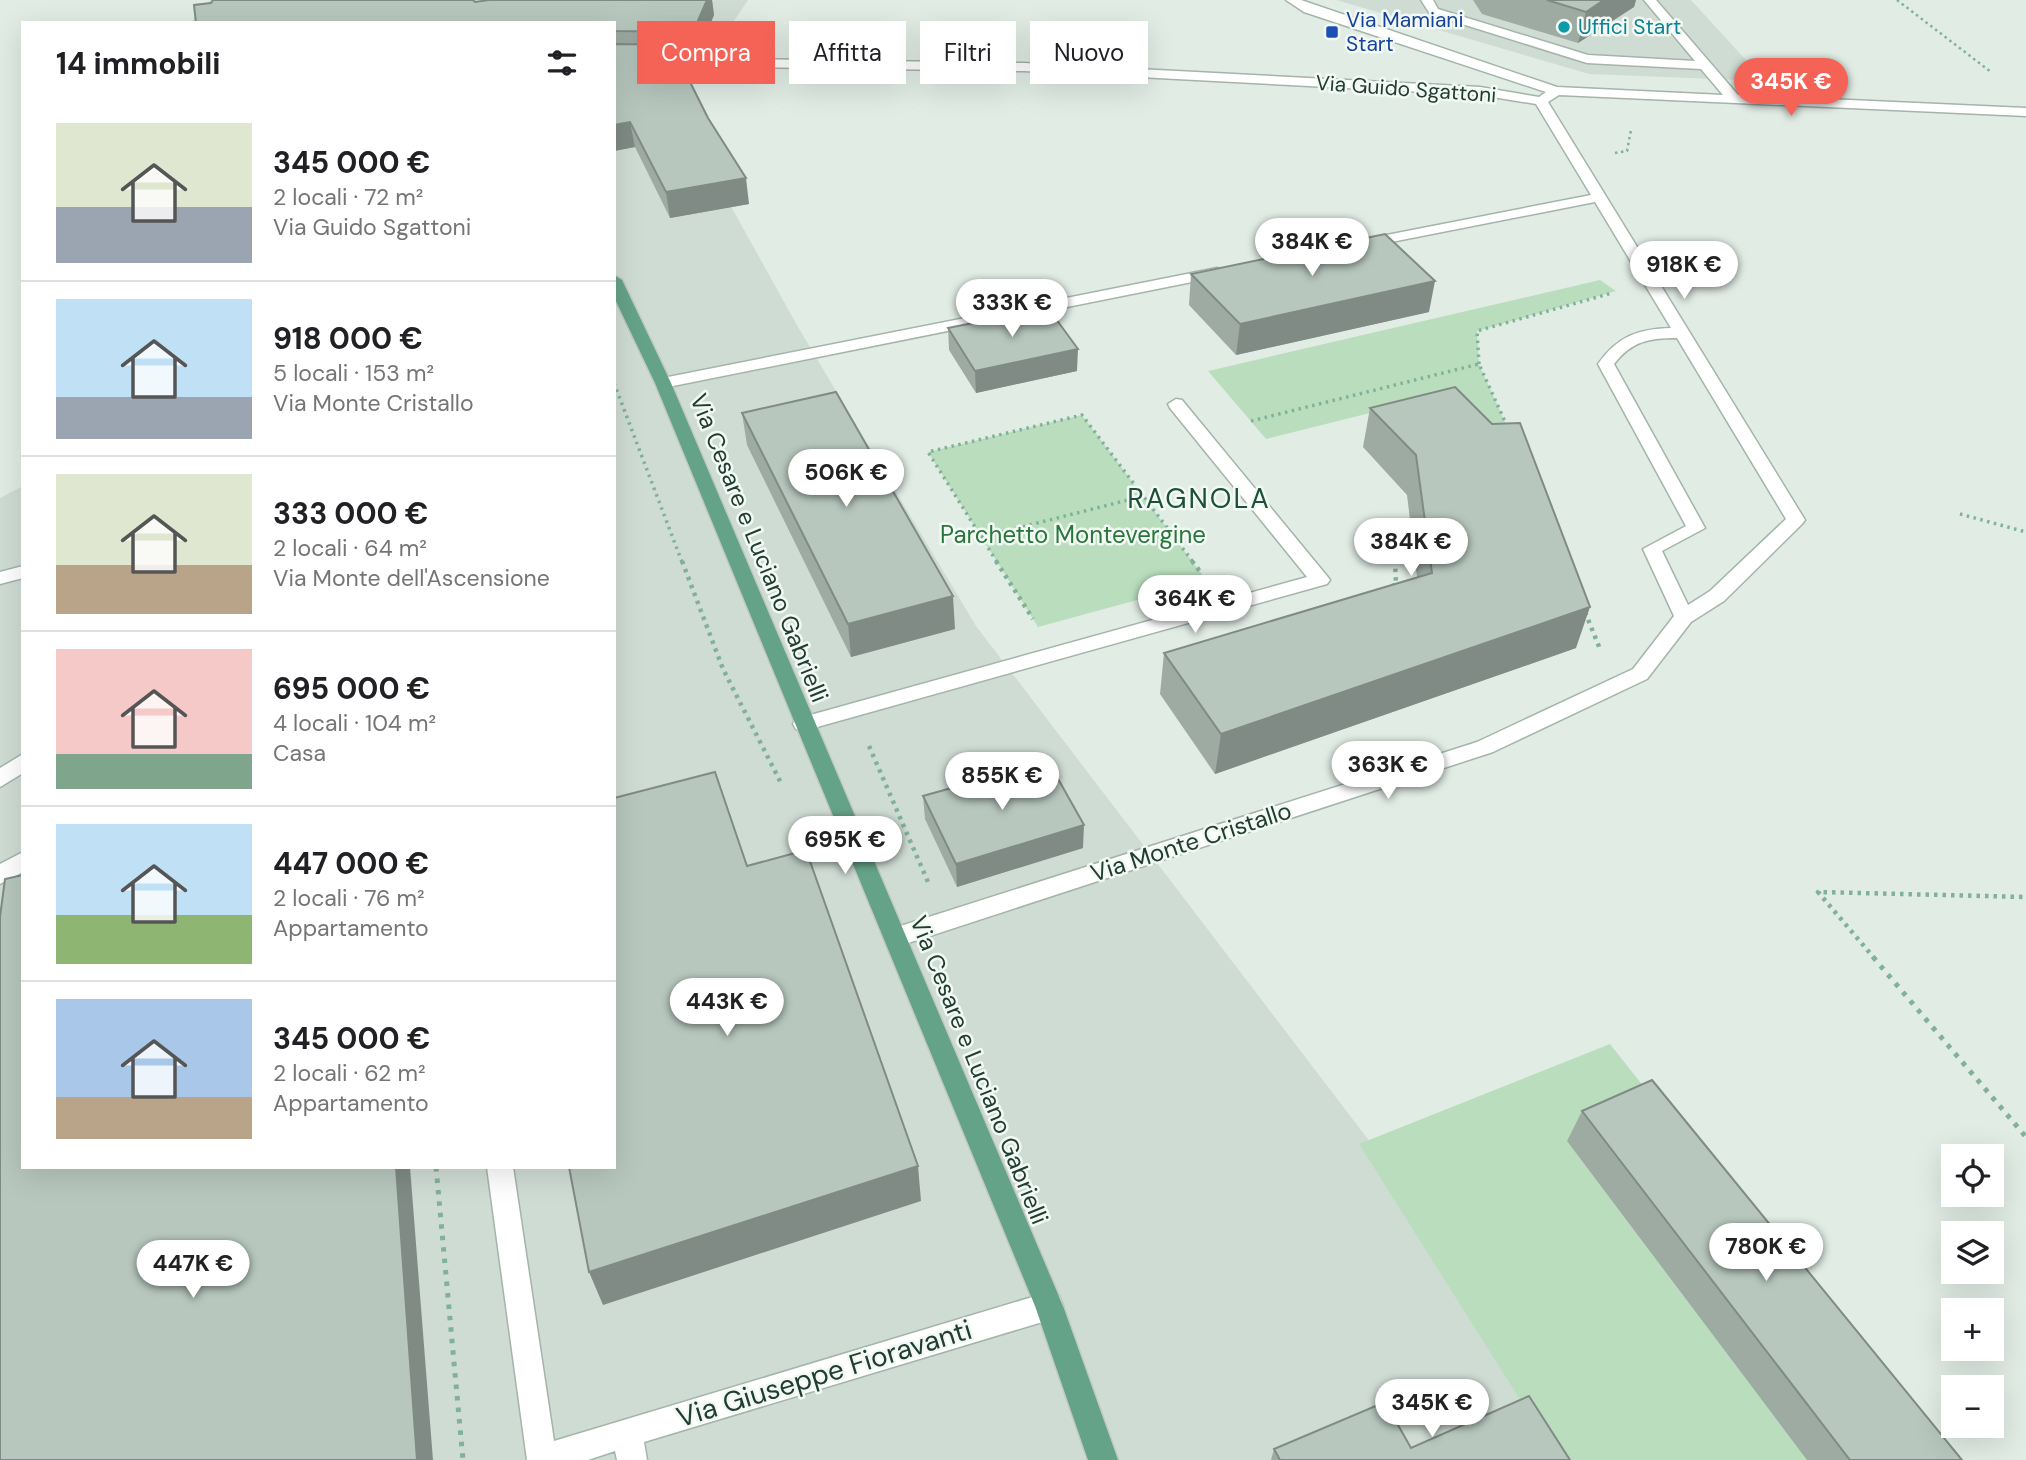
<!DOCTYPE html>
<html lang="it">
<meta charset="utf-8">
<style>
:root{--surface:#fff;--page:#f6f6f6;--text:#202124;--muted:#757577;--line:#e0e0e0;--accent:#f56357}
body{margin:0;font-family:"DM Sans",sans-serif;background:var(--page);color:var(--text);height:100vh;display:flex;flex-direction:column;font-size:26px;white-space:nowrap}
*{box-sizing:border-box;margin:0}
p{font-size:23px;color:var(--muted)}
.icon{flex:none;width:38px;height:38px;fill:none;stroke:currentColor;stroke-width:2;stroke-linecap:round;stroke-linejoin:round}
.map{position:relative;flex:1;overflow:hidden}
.panel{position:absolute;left:21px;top:21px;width:595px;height:1148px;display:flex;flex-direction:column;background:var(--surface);border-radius:0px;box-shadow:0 7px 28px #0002}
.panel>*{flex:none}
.top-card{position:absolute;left:637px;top:21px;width:665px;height:63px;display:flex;gap:14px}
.tools{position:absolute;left:1941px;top:1144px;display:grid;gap:14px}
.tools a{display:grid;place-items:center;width:63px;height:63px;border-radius:0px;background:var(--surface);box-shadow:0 7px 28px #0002;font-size:35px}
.price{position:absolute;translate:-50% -60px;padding:0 16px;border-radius:24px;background:#fff;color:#222;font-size:23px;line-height:46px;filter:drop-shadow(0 2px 4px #0008)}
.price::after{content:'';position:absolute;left:50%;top:42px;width:21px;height:16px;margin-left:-10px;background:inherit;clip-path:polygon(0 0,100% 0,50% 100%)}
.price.selected{background:var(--accent);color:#fff}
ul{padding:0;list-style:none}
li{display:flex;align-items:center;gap:21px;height:175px;padding:0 35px}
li+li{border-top:2px solid var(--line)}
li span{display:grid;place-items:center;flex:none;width:196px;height:140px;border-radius:0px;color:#555}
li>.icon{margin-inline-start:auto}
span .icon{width:84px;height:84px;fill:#fffc;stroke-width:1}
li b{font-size:30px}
h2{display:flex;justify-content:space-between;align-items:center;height:84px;padding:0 35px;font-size:30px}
.pill{padding:0 24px;border-radius:0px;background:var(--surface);box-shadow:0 7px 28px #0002;font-size:24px;line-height:63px}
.pill.selected{background:var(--accent);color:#fff}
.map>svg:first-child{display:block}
</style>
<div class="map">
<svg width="2026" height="1460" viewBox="0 0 2026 1460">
<rect width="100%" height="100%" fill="#e1ece5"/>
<!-- built -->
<path fill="#cfdcd4" d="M210 0H748L718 45 673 102 798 327 976 626 1613 1460H0V498L23 486V1167H614V23H190Z
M1336 0H1691L1765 81 1589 74Z"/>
<!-- green -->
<path fill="#badebd" d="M1600 280 1616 291 1477 331 1479 364 1523 462 1418 401 1266 439 1208 371Z
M1082 415 1207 581 1038 627 928 452Z
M1610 1044 1939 1460H1558L1359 1144Z"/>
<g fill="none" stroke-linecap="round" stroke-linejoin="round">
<defs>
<path id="minor" d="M1286 0H1301L1557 87 1723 95 1701 69 1587 63 1430 14 1421 0H1433L1438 9 1588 55 1695 61 1644 0H1656L1738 95 2026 108V116L1559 95 1548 102 1805 520 1802 524 1724 601 1691 622 1647 679 1493 752 896 947 888 944 884 937 888 930 1477 742 1633 669 1674 616 1643 549 1686 526 1598 364C1618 336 1638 329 1671 328L1595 202 1361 248 1354 244 1361 240 1591 195 1536 104 1480 95 1024 71 614 65V57L1024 63 1480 87 1539 97 1546 92 1304 12ZM1677 338 1786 519 1710 591 1688 605 1662 551 1705 528 1614 364C1632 341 1649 338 1677 338Z
M1217 268 1222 270V276L663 388 655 383 663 378Z
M1176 399 1182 400 1327 576 1330 580 1327 584 803 731 796 729 793 724 796 719 1307 577 1170 408 1168 404Z
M23 566V578L0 584V572Z
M23 754V773L0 787V768Z
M23 852V872L0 884V864Z
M487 1167H513L554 1441 1049 1292 1059 1296 1063 1306 1059 1316 1049 1320 644 1442 647 1460H617L615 1451 588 1460H527Z"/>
<path id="major" d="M614 275 622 280 671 383 1063 1306 1118 1460H1088L1035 1306 655 383 614 297Z"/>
</defs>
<!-- minor casing -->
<use href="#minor" stroke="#a4b4ab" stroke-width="3"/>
<!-- major casing -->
<use href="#major" stroke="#c1c9c5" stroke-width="3"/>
<!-- path-far3 -->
<path stroke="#81b19a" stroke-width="2.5" stroke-dasharray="2.5 3.5" stroke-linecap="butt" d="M1897 0 1991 72
M1615 153 1627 151 1631 130"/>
<!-- path-far2 -->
<path stroke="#81b19a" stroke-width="3.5" stroke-dasharray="2.5 4.5" stroke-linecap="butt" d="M1479 364 1477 331 1612 293
M614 383 682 562
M1251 421 1479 364 1507 426
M1960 514 2026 532
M982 537 1144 496
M1394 537 1395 562
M997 562 928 452 1082 415 1193 562"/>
<!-- path-far1 -->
<path stroke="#81b19a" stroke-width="4.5" stroke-dasharray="3.5 5" stroke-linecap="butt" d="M682 561 723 669 781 783
M996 561 1033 619
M1192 561 1202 574
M1392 586 1396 585 1395 561
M1585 612 1600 649
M869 746 928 882
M1875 959 1818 892 2026 897"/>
<!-- path -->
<path stroke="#81b19a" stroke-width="5" stroke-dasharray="4.5 7" stroke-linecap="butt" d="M1873 957 2026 1137
M436 1167 463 1460"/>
<!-- minor -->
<use href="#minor" fill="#fff" fill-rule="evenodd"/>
<!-- major -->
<use href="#major" fill="#65a388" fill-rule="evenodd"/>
</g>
<!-- wall -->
<path fill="#9daba3" d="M487 0H712L714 15 697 56 689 55 691 69 688 77 749 204 670 218 635 147 614 151V23L475 2Z
M1473 0H1636L1634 7 1578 43 1482 14Z
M1191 274 1429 312 1236 355 1189 305Z
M948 328 1077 371 976 393 949 350Z
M1455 387 1576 648 1215 774 1160 694 1164 653 1417 577 1407 495 1363 447 1370 408Z
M742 413 955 629 851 657 747 445Z
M923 796 1083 848 957 887 925 819Z
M1582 1111 1962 1460H1807L1567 1141Z
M1411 1448 1570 1460H1271L1274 1449Z"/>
<!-- shaded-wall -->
<path fill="#808b85" d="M707 0H712L714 15 697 56 693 32Z
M1604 0H1636L1634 7 1578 43 1586 12Z
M688 45 691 69 684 86 680 62Z
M630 122 635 147 614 151V125Z
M746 178 749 204 670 218 666 192Z
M1435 281 1429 312 1236 355 1240 324Z
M1078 349 1077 371 976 393 975 371Z
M953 596 955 629 851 657 848 624Z
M1590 607 1576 648 1215 774 1221 734Z
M1084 825 1083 848 957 887 956 864Z
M918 1166 921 1201 603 1305 589 1272Z
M396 1167H410L433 1460H417Z"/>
<!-- building -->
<path fill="#b7c7be" stroke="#808b85" stroke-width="2" d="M213 0H473L475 2 489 0H707L693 32 614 31V23H196L194 5 211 3Z
M1547 0H1604L1586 12Z
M614 44 688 45 680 62 708 118 746 178 666 192 630 122 614 125Z
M1385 234 1435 281 1240 324 1191 274Z
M1048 308 1078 349 975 371 948 328Z
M1455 387 1492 424 1520 423 1590 607 1221 734 1164 653 1432 573 1416 455 1370 408Z
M836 392 953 596 848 624 742 413Z
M1048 761 1084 825 956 864 923 796Z
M715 772 747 866 806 850 918 1166 589 1272 569 1167H614V798Z
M23 875V1167H396L417 1460H0V917L5 879Z
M1652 1080 1962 1460H1850L1582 1111Z
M1529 1396 1570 1460H1280L1274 1449 1385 1402 1411 1448Z"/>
<!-- markers -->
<circle fill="#0f9aa8" stroke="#f2f9f4" stroke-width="2.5" cx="1564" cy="27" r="7"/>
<rect fill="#1a4fb4" stroke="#f2f9f4" stroke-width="2.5" x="1325" y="25" width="14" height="14" rx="3.5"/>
<g text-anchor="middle" stroke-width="5" stroke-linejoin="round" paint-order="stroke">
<!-- far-transit labels -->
<g font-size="21" fill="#164399" stroke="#f2f9f4" text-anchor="start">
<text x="1346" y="27">Via Mamiani<tspan x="1346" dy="24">Start</tspan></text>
</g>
<!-- far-culture labels -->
<g font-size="21" fill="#0d838f" stroke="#f2f9f4" text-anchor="start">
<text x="1578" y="34">Uffici Start</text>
</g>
<!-- far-street labels -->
<g font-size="21" fill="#213d31" stroke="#f2f9f4">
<text transform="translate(1406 89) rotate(4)" y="7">Via Guido Sgattoni</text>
</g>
<!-- park labels -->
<g font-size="24" fill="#2a753b" stroke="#f2f9f4">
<text x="1073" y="543">Parchetto Montevergine</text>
</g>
<!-- street labels -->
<g font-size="24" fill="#213d31" stroke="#f2f9f4">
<text transform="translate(759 548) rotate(68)" y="8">Via Cesare e Luciano Gabrielli</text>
<text transform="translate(1191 842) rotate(-18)" y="8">Via Monte Cristallo</text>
<text transform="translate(979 1070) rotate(68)" y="8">Via Cesare e Luciano Gabrielli</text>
</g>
<!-- quarter labels -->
<g font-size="28" letter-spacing="2" fill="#1d503b" stroke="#f2f9f4">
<text x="1199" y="508">RAGNOLA</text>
</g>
<!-- near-street labels -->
<g font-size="28" fill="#213d31" stroke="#f2f9f4">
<text transform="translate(824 1373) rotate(-17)" y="10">Via Giuseppe Fioravanti</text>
</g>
</g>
</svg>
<div class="tools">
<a><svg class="icon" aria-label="locate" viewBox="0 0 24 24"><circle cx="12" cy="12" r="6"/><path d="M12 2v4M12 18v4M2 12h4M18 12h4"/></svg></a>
<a><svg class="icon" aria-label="layers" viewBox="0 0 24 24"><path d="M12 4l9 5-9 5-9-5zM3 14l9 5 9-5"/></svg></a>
<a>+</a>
<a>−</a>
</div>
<b class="price selected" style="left:1791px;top:118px">345K €</b>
<b class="price" style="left:1312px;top:278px">384K €</b>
<b class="price" style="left:1684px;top:301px">918K €</b>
<b class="price" style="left:1012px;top:339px">333K €</b>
<b class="price" style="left:846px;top:509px">506K €</b>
<b class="price" style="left:1411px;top:578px">384K €</b>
<b class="price" style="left:1195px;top:635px">364K €</b>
<b class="price" style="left:1388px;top:801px">363K €</b>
<b class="price" style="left:1002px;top:812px">855K €</b>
<b class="price" style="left:845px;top:876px">695K €</b>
<b class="price" style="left:727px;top:1038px">443K €</b>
<b class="price" style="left:1766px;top:1283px">780K €</b>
<b class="price" style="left:193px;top:1300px">447K €</b>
<b class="price" style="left:1432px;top:1439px">345K €</b>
<div class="top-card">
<a class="pill selected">Compra</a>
<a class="pill">Affitta</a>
<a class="pill">Filtri</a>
<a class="pill">Nuovo</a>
</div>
<section class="panel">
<h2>14 immobili<svg class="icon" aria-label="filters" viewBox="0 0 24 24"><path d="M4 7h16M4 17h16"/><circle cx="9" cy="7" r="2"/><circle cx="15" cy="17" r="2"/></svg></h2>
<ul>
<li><span style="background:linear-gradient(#dfe7d0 60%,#9aa5b1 0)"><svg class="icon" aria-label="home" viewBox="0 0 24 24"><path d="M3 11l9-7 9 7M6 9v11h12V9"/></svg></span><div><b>345 000 €</b><p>2 locali · 72 m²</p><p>Via Guido Sgattoni</p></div></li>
<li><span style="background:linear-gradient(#bfe0f5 70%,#9aa5b1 0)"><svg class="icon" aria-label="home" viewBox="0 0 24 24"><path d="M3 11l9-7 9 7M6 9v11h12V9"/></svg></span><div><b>918 000 €</b><p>5 locali · 153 m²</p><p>Via Monte Cristallo</p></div></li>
<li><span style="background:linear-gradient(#dfe7d0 65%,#b9a48a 0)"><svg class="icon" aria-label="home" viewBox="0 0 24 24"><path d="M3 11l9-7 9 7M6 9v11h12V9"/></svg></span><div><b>333 000 €</b><p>2 locali · 64 m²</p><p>Via Monte dell'Ascensione</p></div></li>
<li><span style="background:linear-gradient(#f6c9c9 75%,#7fa58c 0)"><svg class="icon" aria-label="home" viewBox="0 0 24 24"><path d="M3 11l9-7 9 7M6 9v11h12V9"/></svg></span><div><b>695 000 €</b><p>4 locali · 104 m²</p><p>Casa</p></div></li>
<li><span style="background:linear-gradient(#bfe0f5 65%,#8fb573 0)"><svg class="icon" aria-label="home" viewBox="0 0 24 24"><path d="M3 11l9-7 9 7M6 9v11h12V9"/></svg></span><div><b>447 000 €</b><p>2 locali · 76 m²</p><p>Appartamento</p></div></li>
<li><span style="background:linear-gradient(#a9c7e8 70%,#b9a48a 0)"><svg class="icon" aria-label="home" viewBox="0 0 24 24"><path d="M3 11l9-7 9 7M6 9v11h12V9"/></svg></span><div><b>345 000 €</b><p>2 locali · 62 m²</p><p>Appartamento</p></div></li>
</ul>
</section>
</div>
